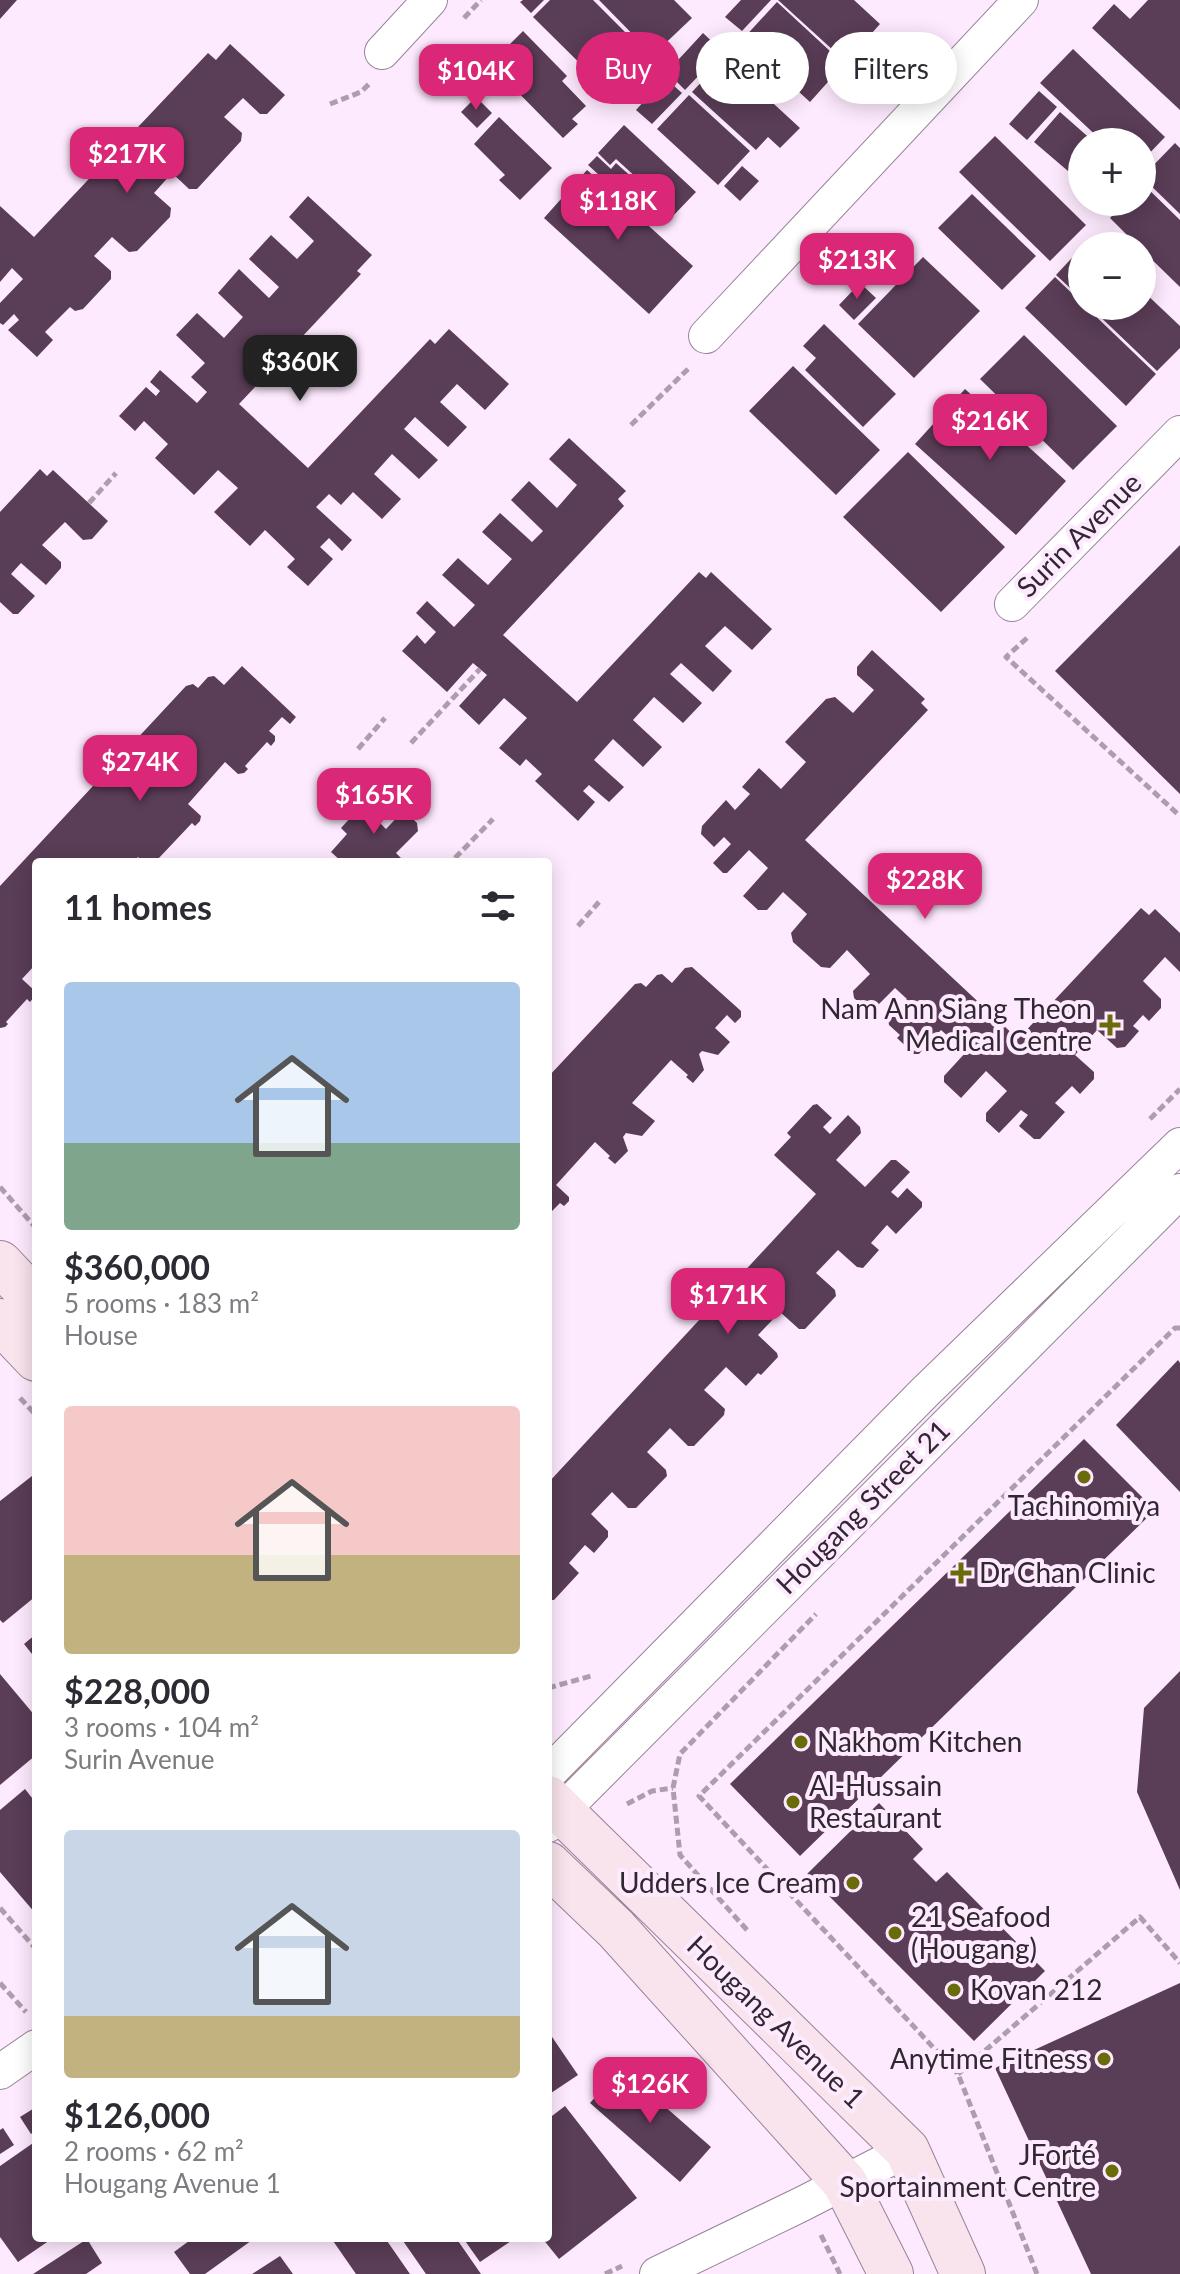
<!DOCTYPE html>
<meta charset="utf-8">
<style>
:root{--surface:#fff;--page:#f2f2f3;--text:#2b2b33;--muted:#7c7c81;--accent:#db2777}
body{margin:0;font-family:Lato,sans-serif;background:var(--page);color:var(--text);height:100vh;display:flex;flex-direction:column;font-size:30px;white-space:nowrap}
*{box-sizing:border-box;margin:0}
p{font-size:26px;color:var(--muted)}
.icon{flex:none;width:44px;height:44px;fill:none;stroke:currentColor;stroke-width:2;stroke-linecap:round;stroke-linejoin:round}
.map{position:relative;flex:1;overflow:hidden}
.panel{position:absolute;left:32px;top:858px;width:520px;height:1384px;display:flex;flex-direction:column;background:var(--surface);border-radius:8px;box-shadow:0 4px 20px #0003}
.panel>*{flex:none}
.hud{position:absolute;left:576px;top:32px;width:484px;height:72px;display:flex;gap:16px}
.buttons{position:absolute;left:1068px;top:128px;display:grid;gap:16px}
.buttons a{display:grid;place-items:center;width:88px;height:88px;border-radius:50%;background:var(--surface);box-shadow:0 4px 20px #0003;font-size:40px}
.price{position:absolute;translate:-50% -68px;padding:0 18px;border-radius:16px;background:var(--accent);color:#fff;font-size:26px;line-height:52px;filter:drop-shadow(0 2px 4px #0008)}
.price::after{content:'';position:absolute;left:50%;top:48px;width:24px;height:18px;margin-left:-12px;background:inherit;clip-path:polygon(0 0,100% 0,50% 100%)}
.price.active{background:#222;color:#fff}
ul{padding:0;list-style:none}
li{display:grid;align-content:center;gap:16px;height:424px;padding:0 32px}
li span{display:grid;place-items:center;height:248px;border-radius:8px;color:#555}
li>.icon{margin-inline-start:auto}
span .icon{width:144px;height:144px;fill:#fffc;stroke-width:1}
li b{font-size:34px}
h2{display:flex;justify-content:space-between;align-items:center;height:96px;padding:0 32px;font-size:34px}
.chip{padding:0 28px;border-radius:36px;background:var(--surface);box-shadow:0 4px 20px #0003;font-size:28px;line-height:72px}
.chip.active{background:var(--accent);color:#fff}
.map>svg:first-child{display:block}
</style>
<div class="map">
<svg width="1180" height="2274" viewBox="0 0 1180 2274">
<rect width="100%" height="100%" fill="#feeafe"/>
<!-- building -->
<path fill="#5a3d57" d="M0 0H17L0 19Z
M523 0H544L531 13 520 2Z
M550 0H593L657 64 618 101 533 17Z
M599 0H674L692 18 653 55Z
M741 0H771L742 31 725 17Z
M778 0H854L880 24 846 62Z
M1148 0H1180V110L1092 28 1114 4 1130 19Z
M777 2 844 64 810 102 742 40Z
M523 31 567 76 562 81 586 106 572 119 578 124 563 138 490 64Z
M703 33 722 51 685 90 667 72Z
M230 44 285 95 267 114H260L243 98 224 117 242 133 241 141 197 189H189L172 173 154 193 171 208 170 217 137 251 129 252 112 237 94 256 111 271V279L83 309 75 311 70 307 45 332 53 340 37 357 8 330 19 320 14 314 3 325 0 323V303L23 279 12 268 0 282V206L34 237 208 53 216 60Z
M1073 49 1165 137 1142 161V142H1103L1040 83Z
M724 58 800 128 780 148 768 137 756 150 692 92Z
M665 78 682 93 652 124 636 110Z
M1039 91 1057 107 1027 140 1009 124Z
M689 95 750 151 718 185 657 129Z
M476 97 492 113 477 128 461 112Z
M1060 112 1094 142H1082V183L1034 142Z
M499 117 552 168 520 200 499 180 505 175 474 144Z
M624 125 696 192 670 219 643 195 649 189 616 159 610 165 598 153Z
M995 136 1086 225 1050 261 959 172Z
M1175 143 1180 148V214L1142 177Z
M597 156 611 169 616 163 645 189 631 204 588 165Z
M742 166 759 181 740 201 724 186Z
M587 170 693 266 649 314 544 218Z
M1142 183 1180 220V287L1142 250V246H1138L1110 218 1125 202H1142Z
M972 194 1036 256 1002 290 938 228Z
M308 196 372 255 357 271 361 274 239 404 308 468 430 339 435 344 449 329 509 384 485 410 457 384 440 402 467 427 448 447 415 417 404 429 438 460 419 479 392 454 374 474 401 499 382 519 353 492 341 505 329 494 316 507 352 540 342 551 329 538 320 547 333 559 308 586 287 567 295 559 265 530 250 546 214 512 238 488 218 470 194 495 155 458 168 444 144 421 135 431 119 416 146 387 156 396 160 391 150 382 160 370 197 403 207 392 191 377 205 363 176 335 197 313 224 338 243 317 218 293 239 269 269 298 279 287 249 259 271 235 297 259 314 241 289 217Z
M1082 247V299L1056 275Z
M923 257 980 311 914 378 858 324Z
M1055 277 1082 303V306H1085L1156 374 1126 406 1025 308Z
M860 283 876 298 854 320 839 305Z
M1142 290 1180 326V348L1157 371 1089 306H1142Z
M824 324 896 394 863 427 805 370 816 358 803 346Z
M1024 335 1117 426 1073 470 980 379Z
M793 366 880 450 836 495 749 411Z
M965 389 1066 481 1016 535 915 444Z
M569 438 626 491 618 499 624 506 503 635 577 702 699 572 706 578 711 572 772 629 752 650 725 626 705 646 732 671 713 692 681 663 670 674 702 703 683 723 654 697 633 720 662 747 643 767 613 739 594 760 624 787 609 802 589 785 583 791 595 802 578 821 535 781 542 774 526 759 520 766 499 748 527 718 504 698 479 725 459 706 487 675 473 663 447 692 402 651 417 635 425 644 436 632 416 613 427 601 454 627 475 605 442 575 458 558 488 585 512 559 482 532 500 513 532 542 543 531 511 500 529 481 557 508 577 485 549 459Z
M908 452 1005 547 941 612 843 517Z
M40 469 47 476 53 470 108 521 92 539 83 540 65 522 42 545 61 562V568L46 585 21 563 11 574 35 596 18 614H13L0 602V512Z
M1180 545V794L1055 671Z
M872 650 925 699 921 703 928 710 805 840 1018 1039 1141 908 1149 915 1155 909 1180 933V972L1165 957 1143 981 1161 999V1008L1149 1021 1143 1015 1133 1026 1139 1031 1125 1047 1117 1048 1097 1030 1075 1055 1094 1072V1079L1080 1094 1072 1086 1055 1103 1065 1112 1040 1139H1034L1019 1126 1028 1115 1021 1110 999 1133 986 1121V1113L1007 1091 986 1071 961 1098 944 1082V1076L966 1052 941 1030 919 1054H914L897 1038 900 1035 889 1025 888 1019 907 999 895 988 870 1013 854 998 853 991 870 974 847 950 830 968 821 967 793 942 791 933 807 914 783 892 767 910H758L743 896 768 868 749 850 727 873H723L713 863 731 844 724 837 714 847 701 834 702 826 726 800 735 810 750 794 742 787 759 768 781 789 806 762 785 742 826 699 835 697 853 713 874 690 857 675V667Z
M242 666 296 717 290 724 282 717 269 731 275 736V741L271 746 267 742 245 766 248 769 244 773 238 774 225 762 188 804 201 816 200 821 195 826 192 823 158 859 161 862H143L138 857 133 862H36V964L22 979 35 991V996L30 1002 27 999 6 1022 8 1024 5 1027 0 1028V886L186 686 193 684 198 688 208 677 214 676 224 685Z
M365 802H372L388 816 380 823 386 829 404 810 417 823 418 831 396 853 405 862H342L331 852 347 834 341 828Z
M692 967 741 1011V1017L735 1023 727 1015 715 1028 730 1042 718 1055 702 1051 699 1054 704 1070 693 1083 686 1077 688 1075 671 1060 632 1103 655 1121 642 1136 626 1133 623 1137 628 1151 615 1164 608 1158 610 1156 595 1142 556 1185 569 1197V1201L564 1206 560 1203 548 1215V1077L635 984 641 983 646 987 657 975 662 974 672 983 685 968Z
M817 1104 832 1118 823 1127 830 1134 848 1115 860 1127 861 1133 836 1160 865 1187 891 1160H896L910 1172 891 1192 898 1198 907 1188 922 1202V1207L896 1234 887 1225 871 1243 879 1250 863 1268 857 1267 838 1250 816 1273 835 1290 836 1296 805 1329H799L780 1312 758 1335 777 1353 778 1357 761 1375 758 1373 746 1386 726 1367 704 1390 725 1409 724 1415 694 1446H688L670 1428 647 1452 666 1470 667 1476 636 1508H628L612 1492 591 1514 608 1531V1537L594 1553 585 1545 569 1563 579 1573 554 1600H548V1483L816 1194 774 1155 791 1137 787 1133 813 1105Z
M1178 1360 1180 1363V1492L1116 1425Z
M1084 1439 1155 1510 800 1856 730 1784Z
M32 1476 36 1481V1596L3 1623 0 1620V1501Z
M36 1634V1659L24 1644Z
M1180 1671V1890L1137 1792 1144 1708Z
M0 1674 36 1717V1755L0 1785Z
M25 1789 36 1803V1914L0 1872V1810Z
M879 1803 923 1849 913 1859 936 1882 947 1872 1045 1971 974 2041 807 1874Z
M1180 1983V2274H1091L995 2068Z
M548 2031 578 2075 548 2095Z
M621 2068 711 2147 680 2182 590 2103Z
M565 2106 637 2198 559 2259 542 2238H548V2119Z
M36 2107V2130L31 2134 20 2117Z
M3 2128 14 2145 0 2154V2130Z
M36 2141V2238H53L18 2262 0 2237V2166Z
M193 2238H255L205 2274H190L174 2252Z
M331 2238H385L410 2274H356Z
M401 2238H456L481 2274H426Z
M463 2238H509L511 2241 480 2262Z
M87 2239 102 2263 86 2274H33Z
M280 2256 293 2274H252Z"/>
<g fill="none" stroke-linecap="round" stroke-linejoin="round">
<defs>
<path id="street" d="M382 52 430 0
M706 336 1021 0
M1012 604 1180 433
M548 1774 925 1392 1180 1145
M548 1825 1180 1191
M0 2072 36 2047
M657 2274 802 2204 907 2150"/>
<path id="secondary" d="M0 1263 36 1301
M0 1321 36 1359
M548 1798 907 2150 963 2274
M548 1864 616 1929 845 2183 891 2274"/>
</defs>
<!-- street casing -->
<use href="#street" stroke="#988398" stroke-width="36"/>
<!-- secondary casing -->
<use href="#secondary" stroke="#988398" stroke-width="46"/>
<!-- path -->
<path stroke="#ad9dad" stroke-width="5" stroke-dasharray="8 4" stroke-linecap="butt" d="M464 18 481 0
M330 104 361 92 369 84
M631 425 690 367
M89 503 116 473
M1027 638 1006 657 1180 816
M411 743 480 669
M358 749 385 718
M455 858 493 819
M578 926 599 902
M1150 1119 1180 1089
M0 1187 36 1228
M20 1398 36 1415
M548 1688 591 1676
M627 1804 652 1791 673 1788
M0 1908 36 1949
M747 1930 680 1855 673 1788 680 1754 816 1614
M0 1983 26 2012
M958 2074 1140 1917 1180 1963
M821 2235 840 2274
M605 2274 622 2266
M1037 2274 958 2074 699 1796 1175 1328H1180"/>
<!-- street -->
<use href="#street" stroke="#fff" stroke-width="34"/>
<!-- secondary -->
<use href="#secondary" stroke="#f9e3ed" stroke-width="44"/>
</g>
<!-- markers -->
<g fill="#6a6b0a" stroke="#feeafe" stroke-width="3">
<path d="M1106 1013h8v8h8v8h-8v8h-8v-8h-8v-8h8z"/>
<circle cx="1084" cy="1477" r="8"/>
<path d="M957 1561h8v8h8v8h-8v8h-8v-8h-8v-8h8z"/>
<circle cx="801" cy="1742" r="8"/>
<circle cx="793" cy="1802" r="8"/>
<circle cx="853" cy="1883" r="8"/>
<circle cx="895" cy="1933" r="8"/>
<circle cx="954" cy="1990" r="8"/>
<circle cx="1104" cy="2059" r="8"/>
<circle cx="1112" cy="2171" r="8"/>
</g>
<g text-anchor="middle" stroke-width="8" stroke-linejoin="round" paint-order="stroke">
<!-- street labels -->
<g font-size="28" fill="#302730" stroke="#feeafe">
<text transform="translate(1079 535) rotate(-45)" y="10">Surin Avenue</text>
<text transform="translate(863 1507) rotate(-45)" y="10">Hougang Street 21</text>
<text transform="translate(776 2022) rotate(44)" y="10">Hougang Avenue 1</text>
</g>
<!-- poi labels -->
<g font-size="28" fill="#302730" stroke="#feeafe" text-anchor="start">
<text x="1092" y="1019" text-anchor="end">Nam Ann Siang Theon<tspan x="1092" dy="32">Medical Centre</tspan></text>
<text x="1084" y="1516" text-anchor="middle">Tachinomiya</text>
<text x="979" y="1583">Dr Chan Clinic</text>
<text x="817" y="1752">Nakhom Kitchen</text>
<text x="809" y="1796">Al-Hussain<tspan x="809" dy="32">Restaurant</tspan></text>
<text x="837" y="1893" text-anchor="end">Udders Ice Cream</text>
<text x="911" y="1927">21 Seafood<tspan x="911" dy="32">(Hougang)</tspan></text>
<text x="970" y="2000">Kovan 212</text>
<text x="1088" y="2069" text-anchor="end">Anytime Fitness</text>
<text x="1096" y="2165" text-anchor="end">JForté<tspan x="1096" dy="32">Sportainment Centre</tspan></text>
</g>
</g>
</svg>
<div class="buttons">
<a>+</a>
<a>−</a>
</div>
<b class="price" style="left:476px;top:112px">$104K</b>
<b class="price" style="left:127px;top:195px">$217K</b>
<b class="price" style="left:618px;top:242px">$118K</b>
<b class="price" style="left:857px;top:301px">$213K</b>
<b class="price active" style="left:300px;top:403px">$360K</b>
<b class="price" style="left:990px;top:462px">$216K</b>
<b class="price" style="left:140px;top:803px">$274K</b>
<b class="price" style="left:374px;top:836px">$165K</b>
<b class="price" style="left:925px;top:921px">$228K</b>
<b class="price" style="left:728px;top:1336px">$171K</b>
<b class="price" style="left:650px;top:2125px">$126K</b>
<div class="hud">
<a class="chip active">Buy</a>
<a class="chip">Rent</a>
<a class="chip">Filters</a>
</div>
<section class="panel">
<h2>11 homes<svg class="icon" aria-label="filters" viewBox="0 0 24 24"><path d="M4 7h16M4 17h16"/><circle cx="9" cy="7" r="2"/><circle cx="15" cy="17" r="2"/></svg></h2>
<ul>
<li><span style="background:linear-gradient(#a9c7e8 65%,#7fa58c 0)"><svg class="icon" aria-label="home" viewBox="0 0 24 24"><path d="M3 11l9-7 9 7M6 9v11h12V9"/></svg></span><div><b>$360,000</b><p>5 rooms · 183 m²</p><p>House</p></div></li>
<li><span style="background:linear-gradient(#f6c9c9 60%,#c2b280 0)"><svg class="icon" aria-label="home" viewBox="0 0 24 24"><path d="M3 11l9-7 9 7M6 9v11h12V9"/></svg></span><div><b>$228,000</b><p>3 rooms · 104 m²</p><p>Surin Avenue</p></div></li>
<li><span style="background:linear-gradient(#c9d6e8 75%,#c2b280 0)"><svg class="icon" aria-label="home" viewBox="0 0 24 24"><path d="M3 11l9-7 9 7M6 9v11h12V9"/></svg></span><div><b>$126,000</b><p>2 rooms · 62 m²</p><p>Hougang Avenue 1</p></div></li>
</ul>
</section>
</div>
